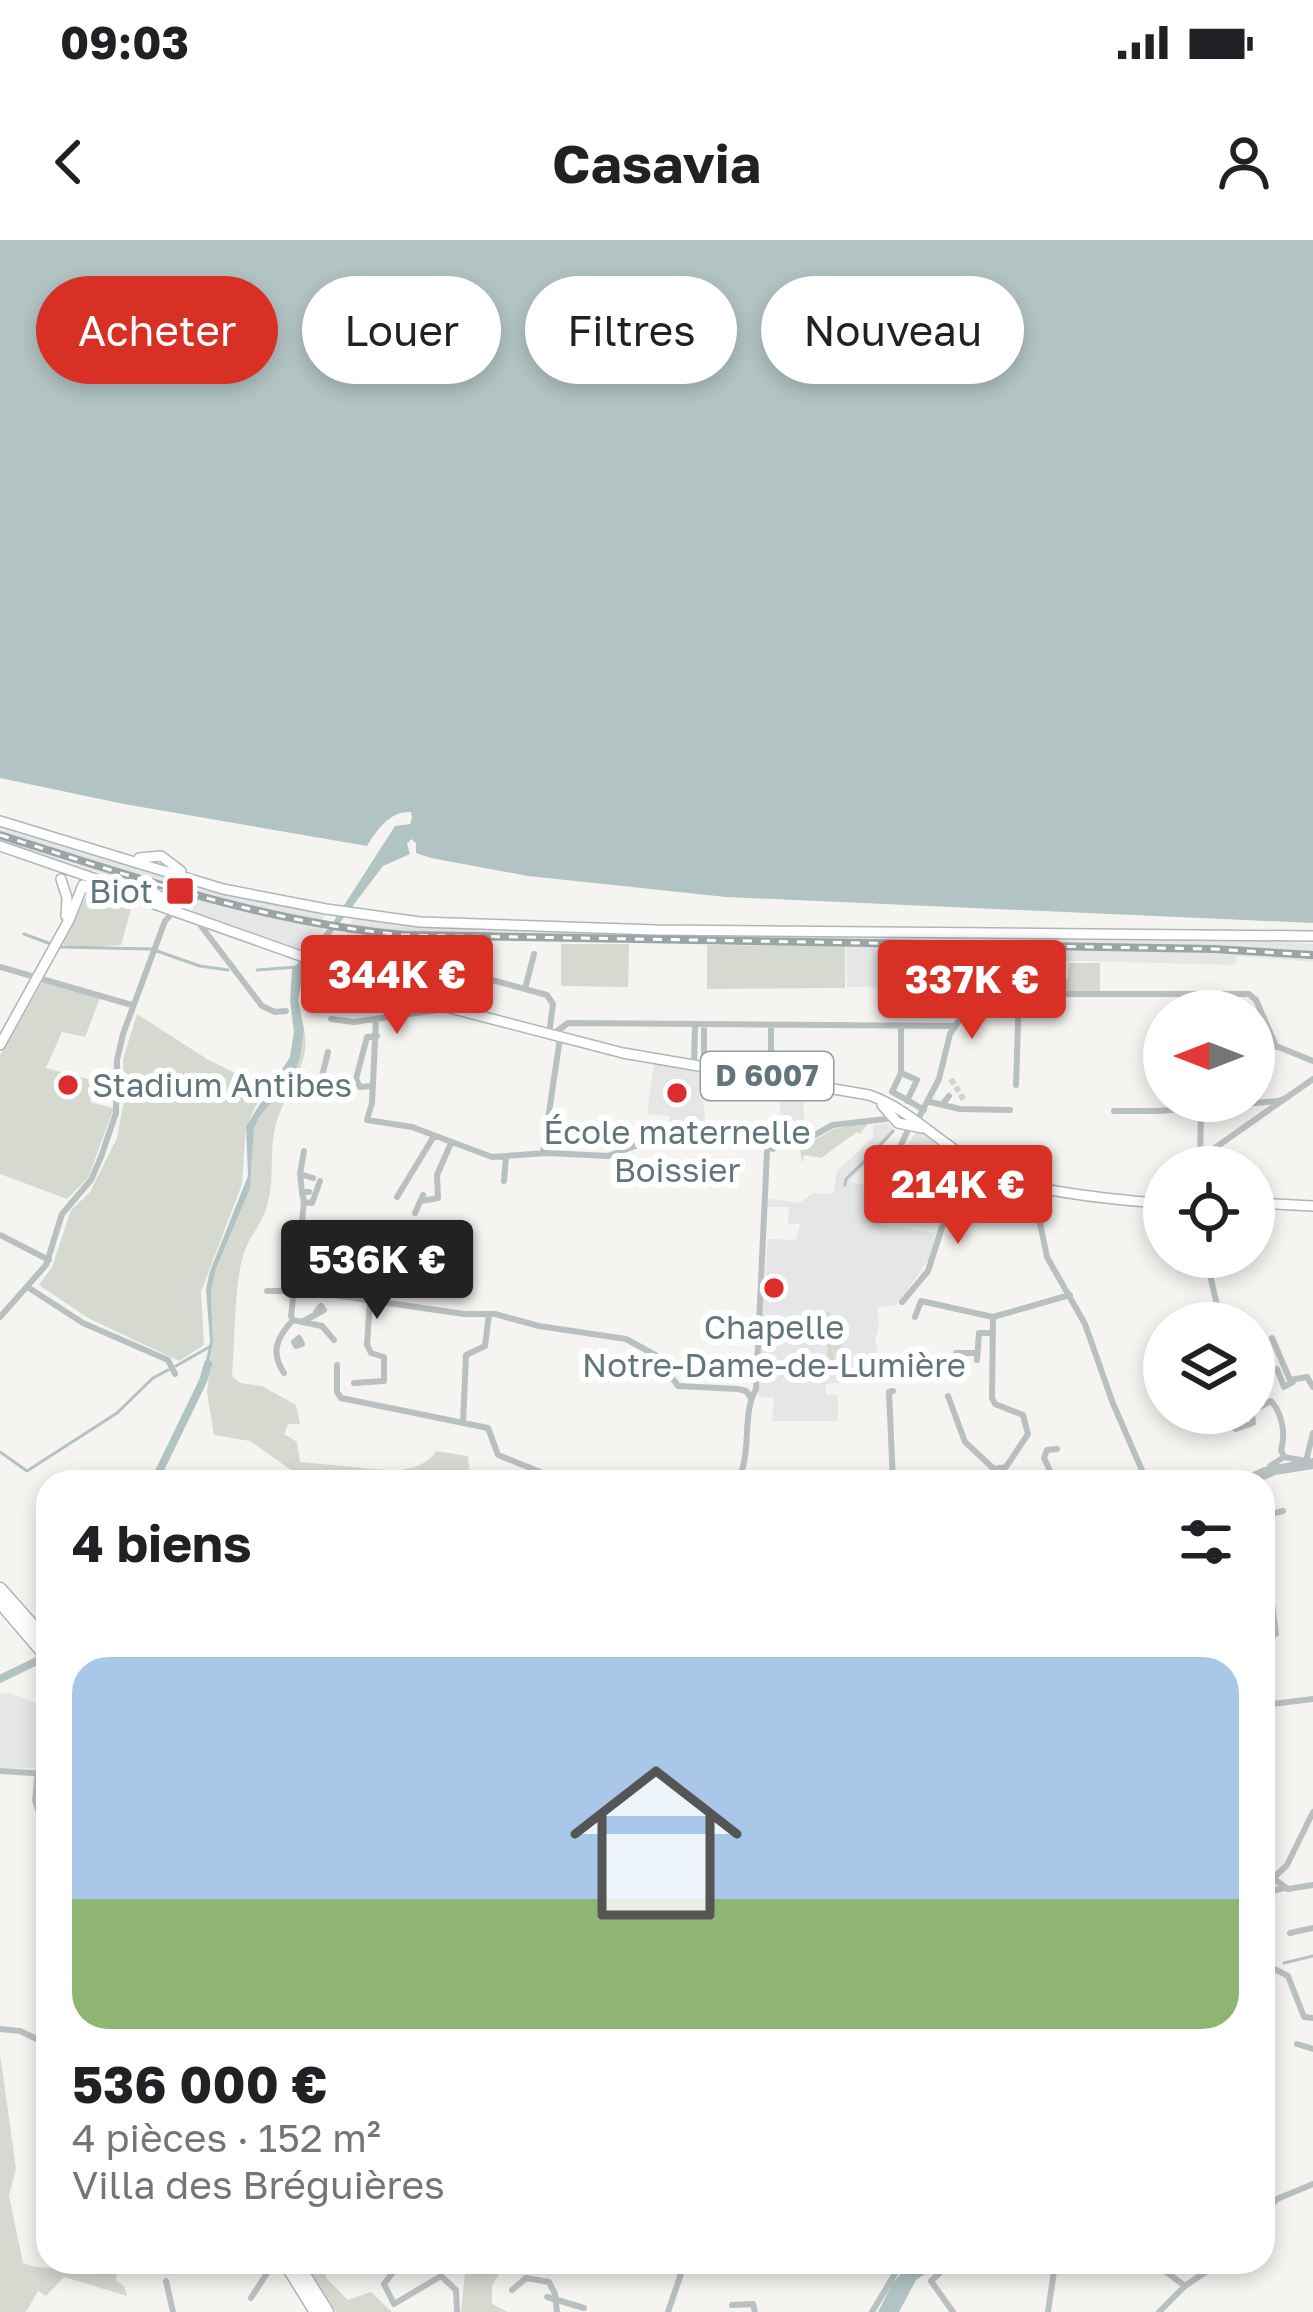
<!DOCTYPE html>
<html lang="fr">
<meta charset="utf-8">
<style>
:root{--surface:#fff;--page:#f6f6f6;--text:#202124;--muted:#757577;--line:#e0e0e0;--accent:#d93025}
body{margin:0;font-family:"Golos Text",sans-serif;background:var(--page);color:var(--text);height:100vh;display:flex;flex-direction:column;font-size:45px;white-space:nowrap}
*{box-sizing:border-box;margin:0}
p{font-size:39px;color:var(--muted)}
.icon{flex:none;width:66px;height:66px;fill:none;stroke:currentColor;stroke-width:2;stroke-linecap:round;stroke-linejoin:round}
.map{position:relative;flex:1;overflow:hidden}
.side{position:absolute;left:36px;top:1230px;width:1239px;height:804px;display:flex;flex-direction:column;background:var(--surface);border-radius:36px;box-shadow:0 6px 18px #0003}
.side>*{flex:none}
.guide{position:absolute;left:36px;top:36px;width:1242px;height:108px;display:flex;gap:24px}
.needle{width:78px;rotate:270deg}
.controls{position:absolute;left:1143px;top:750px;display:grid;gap:24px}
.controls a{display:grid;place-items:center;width:132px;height:132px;border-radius:50%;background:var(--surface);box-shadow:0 6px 18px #0003;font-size:60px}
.price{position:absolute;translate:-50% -102px;padding:0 27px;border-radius:12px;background:var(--accent);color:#fff;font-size:39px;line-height:78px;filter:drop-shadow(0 3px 6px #0008)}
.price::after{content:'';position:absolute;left:50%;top:72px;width:36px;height:27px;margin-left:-18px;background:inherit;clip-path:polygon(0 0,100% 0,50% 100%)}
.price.current{background:#222;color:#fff}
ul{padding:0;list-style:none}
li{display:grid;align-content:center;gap:24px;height:636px;padding:0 36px}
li+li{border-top:3px solid var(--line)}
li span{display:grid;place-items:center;height:372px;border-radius:36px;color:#555}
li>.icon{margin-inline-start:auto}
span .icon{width:216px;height:216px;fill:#fffc;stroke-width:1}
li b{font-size:51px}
h2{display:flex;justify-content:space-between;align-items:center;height:144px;padding:0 36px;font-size:51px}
.pill{padding:0 42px;border-radius:54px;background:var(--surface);box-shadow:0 6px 18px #0003;font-size:42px;line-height:108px}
.pill.current{background:var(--accent);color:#fff}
.status{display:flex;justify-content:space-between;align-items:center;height:84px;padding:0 60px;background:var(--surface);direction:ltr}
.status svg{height:33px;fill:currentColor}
header{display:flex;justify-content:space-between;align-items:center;height:156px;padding:0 36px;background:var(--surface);font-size:54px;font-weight:700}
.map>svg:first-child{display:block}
</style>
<div class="status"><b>09:03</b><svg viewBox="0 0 49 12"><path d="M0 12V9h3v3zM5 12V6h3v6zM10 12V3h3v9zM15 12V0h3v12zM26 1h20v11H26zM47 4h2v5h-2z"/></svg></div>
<header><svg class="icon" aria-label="back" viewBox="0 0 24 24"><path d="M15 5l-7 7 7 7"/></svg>Casavia<svg class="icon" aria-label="person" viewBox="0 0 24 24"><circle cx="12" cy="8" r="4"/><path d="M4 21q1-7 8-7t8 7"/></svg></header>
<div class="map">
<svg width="1313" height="2072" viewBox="0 0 1313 2072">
<rect width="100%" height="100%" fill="#f5f4f1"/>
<!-- built -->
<path fill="#e5e6e5" d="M0 585 221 653 326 674 319 687 325 689 303 710 192 671 194 660 140 646 0 600Z
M353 679 478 691 1271 700 1313 704V722L1237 716 1235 725 966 718 965 706 874 705 957 710 962 748 847 747 846 705 396 700 346 694Z
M654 823 700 833 706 884 670 886 669 876 647 874Z
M779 843 802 847 806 899 801 898 792 884 781 885Z
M888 883 895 891 850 941 875 948 887 929 894 934 881 985 936 993 928 1021 896 1065 877 1068 879 1086 875 1100 882 1131 854 1141 826 1144V1155H838V1181H772L774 1158 759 1157 757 1137 758 1127 775 1125V1116H759L768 999 796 1000 800 984H788L789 967H767V958L799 963 813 953 833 954 837 931 873 898V885Z
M918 890 970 922 959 950 922 943 915 913 907 905Z
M1047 907 1046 945 1014 936 1017 911Z
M9 1453 48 1468V1522L39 1528 0 1529V1454Z"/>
<!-- green -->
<path fill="#d6d9d0" d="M89 651 133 662 121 705 78 708 61 704Z
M561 704H629L628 747 561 746Z
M707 705 845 706V748L707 749Z
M1069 723H1100V752L1046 751V737L1068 738Z
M43 741 100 758 85 797 62 792 46 828 95 841 90 862 114 868 88 938 67 959 0 934V815Z
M137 774 207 819 265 848 246 886 242 944 201 1052 204 1105 179 1121 88 1078 39 1045 52 1027 71 970 90 952 117 898 124 860 123 819Z
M304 789C311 822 290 845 279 875 267 906 276 935 267 966 262 984 248 998 243 1016 234 1047 235 1103 232 1136L240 1143 262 1146 296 1165 300 1184H288L284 1194 297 1202 300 1222 395 1231C410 1229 428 1225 436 1211L468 1216 469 1229 506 1242H308L250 1201 214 1195 207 1152 213 1102 211 1052 216 1030 250 949 254 889 259 877 288 844 300 819Z
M869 882 860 894 857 892 821 918 804 915 802 923 800 908 834 889Z
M828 1071 835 1086 828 1092V1096L837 1087 841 1091V1114L848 1115V1128H864V1137L841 1141 832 1102 835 1127 818 1131 827 1114V1089L816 1077Z
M0 1814 16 1928 9 1956 23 2023C55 2035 86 2022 119 2022L116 2041 124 2046 127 2056 64 2037 46 2056 38 2051 26 2072H0Z
M304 2022H320L327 2039 348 2060 371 2052 392 2072H336Z
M466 2022H511L504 2025 492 2046V2064L508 2072H461Z"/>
<!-- water -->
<path fill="#b2c3c3" d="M0 0H1313V683L726 657 528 636 431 618 416 613V603L411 599 407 604 410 614 383 626 304 730 298 760 304 789 300 819 288 844 259 877 254 889 250 949 216 1029 211 1052 213 1102 208 1131 204 1130 210 1101 206 1049 210 1031 248 936 246 886 290 817 294 792 290 761 292 730 332 684 395 586 410 584 412 578 411 572C389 571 377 590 367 606L124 564 0 538Z
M911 2022H944L916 2040 899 2072H878L892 2044Z"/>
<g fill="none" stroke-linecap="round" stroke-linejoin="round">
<!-- stream -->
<path stroke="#b2c3c3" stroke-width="3" d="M24 694 51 704
M60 707 151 709 200 726 228 730
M257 730 297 727
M888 928 872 914 893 891
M890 930 930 949H962L973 954
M845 945 846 939 871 915
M176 1126 211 1106
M0 1212 27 1231 117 1173 153 1138 168 1130
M1284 1723 1313 1716"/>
<!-- river -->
<path stroke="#b2c3c3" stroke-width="8" d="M154 1242 203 1141 208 1124
M0 1439 41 1419"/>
<!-- minor-tunnel -->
<path stroke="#d0d4d4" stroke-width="6" stroke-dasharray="6 3" stroke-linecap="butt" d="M951 839 964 860"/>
<!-- major-tunnel -->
<path stroke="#d0d4d4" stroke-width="9" stroke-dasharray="9 4.5" stroke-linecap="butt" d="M150 647 154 634"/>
<defs>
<path id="major" d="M0 581 223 649 326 669 420 682 656 690 1313 696
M0 606 113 645
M139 618 161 616 181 631
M61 639 67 658 66 676
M82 648 97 647 140 659 442 766 623 813 869 855C909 869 936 900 972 921 1028 955 1100 957 1164 964
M152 651 176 668
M0 805 69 680 83 645
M882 865 898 883 922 888
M1254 963 1313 966"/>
<path id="highway" d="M0 1349 48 1403
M0 1362 48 1418
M285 2022 316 2072
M296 2022 327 2072"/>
</defs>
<!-- major casing -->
<use href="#major" stroke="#afb6b8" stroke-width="12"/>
<!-- highway casing -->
<use href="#highway" stroke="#afb5b6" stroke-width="15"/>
<!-- minor -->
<path stroke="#b9c0c1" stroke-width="6" d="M198 682 262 766 275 772 286 771
M369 707 355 706 352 710 419 725 430 723 547 755 553 764 549 794
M0 727 132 765
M525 749 534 714
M410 754 419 725
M966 754H1249L1256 760 1276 806 1313 821
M331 779 354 782 437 770 439 765
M376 779 372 863 367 880 412 887 492 917 547 913 608 916 635 906H678L712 889 763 901 773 909
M901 786V833
M552 795 568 783 955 786
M1254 817 1276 806
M694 825 695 784
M704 826V784
M771 837V785
M1016 845 1019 754
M371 846 360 847 356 839 367 797 377 796
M317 856 328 812
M907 861 917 840 901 833 892 852C903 857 914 864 924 870
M930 862 960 869 1010 870
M942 865 949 856
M1114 871H1159L1279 861 1288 857
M917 881 939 839 950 794 966 770 961 707
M796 905 833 885 894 878
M899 909 910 886
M543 913 560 798
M1200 923 1201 866
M1200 927 1209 912 1313 839
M300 934 304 911
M504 941 506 916
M1039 947 1040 983 1047 1017 1085 1084 1112 1161 1147 1242
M302 952 300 934 313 938
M397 957 434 896
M421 961 438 958 437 935 451 903
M304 963 302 952H309
M415 973 423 955
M0 995 49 1020
M305 1002 315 1016 309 1049
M292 1013 297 1022 291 1076 293 1080 322 1086 334 1100
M1206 1017 1221 1083
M29 1048 83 1083 168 1120 175 1134
M302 1049C299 1025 301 988 304 962L312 963 320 941
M267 1051H305L464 1074H495L539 1086 626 1099 657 1116 678 1146 738 1149 746 1151 751 1158
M902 1062 928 1031 942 987 953 973 975 924
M0 1077 46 1025 62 974 91 940 101 917 116 873 117 820 123 794 165 681 173 672
M915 1077 921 1061 993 1077 1070 1055
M302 1082 324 1070 321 1066 316 1072
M299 1098 302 1104 296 1106 294 1102Z
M1272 1098 1290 1140 1307 1137 1313 1147
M956 1113H976
M977 1120 979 1093H993
M337 1125V1152L341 1158 488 1188 498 1215 565 1242
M1277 1129 1284 1147 1293 1142
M284 1133C270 1112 277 1097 293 1080
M354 1143 384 1141V1117L371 1113 367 1105 370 1059
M893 1151 889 1152 893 1242
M948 1156 965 1202 994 1229 1006 1227 1028 1194 1023 1175 995 1164 992 1158 993 1077
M1254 1170 1271 1161C1282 1173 1286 1194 1281 1210L1284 1217
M1216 1178 1236 1189 1253 1183 1252 1173
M463 1183 466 1115 485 1106 489 1074
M1057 1209 1047 1210 1044 1218 1054 1239 1062 1242
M1270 1226 1284 1217 1306 1221 1313 1193
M737 1242C753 1213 741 1175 756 1149L767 911 772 902 798 905
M1237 1242 1265 1230 1313 1221
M1252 1242 1275 1232 1313 1226
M1263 1276 1283 1271
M1263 1281 1272 1316
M1263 1364H1272L1276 1394 1263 1396
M1263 1434H1265
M1263 1465 1313 1459
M0 1531 48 1534
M38 1531 35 1560 48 1599
M1274 1639 1288 1649 1313 1645
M1263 1648 1287 1625 1313 1572
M1263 1653 1284 1648
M1290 1693 1313 1688
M1263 1723 1288 1736 1304 1777 1313 1778
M0 1789 20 1791 39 1800 48 1844
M1297 1804 1313 1809
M1263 1877 1264 1939 1271 1953 1263 1954
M48 1913 47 1963 40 1985 48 2009
M1263 1974 1277 1959 1313 1944
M52 2022 53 2023
M401 2022 384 2044 394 2064 441 2036 456 2050 457 2072
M946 2022V2027L931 2041 953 2072
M1153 2022 1185 2046
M166 2041 173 2072
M512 2050 526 2038 549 2042 555 2054 557 2072
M547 2057 584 2068
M251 2058 269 2030 268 2022
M732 2065 753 2064 755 2072
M668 2072 685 2022
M872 2072 902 2022
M1048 2072 1054 2031 1049 2027
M1159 2072 1185 2046 1220 2022"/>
<!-- major -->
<use href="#major" stroke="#fff" stroke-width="9"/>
<!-- highway -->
<use href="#highway" stroke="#fff" stroke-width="12"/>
<defs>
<path id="rail" d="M0 595C134 637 262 682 404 695L1214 709 1313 715"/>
</defs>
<!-- rail casing -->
<use href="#rail" stroke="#9ba5a8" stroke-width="8"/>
<!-- rail -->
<use href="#rail" stroke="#fff" stroke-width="3" stroke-dasharray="9" stroke-linecap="butt"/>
</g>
<!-- markers -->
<g fill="#db2d2b" stroke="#fff" stroke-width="4.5">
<rect x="165" y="636" width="30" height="30" rx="6"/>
<circle cx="68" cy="845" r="12"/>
<circle cx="677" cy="853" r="12"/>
<circle cx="774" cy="1048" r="12"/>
</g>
<g text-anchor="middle" stroke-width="12" stroke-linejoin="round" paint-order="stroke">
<!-- shield labels -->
<rect fill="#fff" stroke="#909fa3" stroke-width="3" x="701" y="812" width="132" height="48" rx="9"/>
<g font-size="30" font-weight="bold" fill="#61767b">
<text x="767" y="846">D 6007</text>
</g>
<!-- poi labels -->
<g font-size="33" fill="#61767b" stroke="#fff">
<text x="153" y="663" text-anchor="end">Biot</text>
<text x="92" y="857" text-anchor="start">Stadium Antibes</text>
<text x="677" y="904">École maternelle<tspan x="677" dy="38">Boissier</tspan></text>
<text x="774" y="1099">Chapelle<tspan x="774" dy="38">Notre-Dame-de-Lumière</tspan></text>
</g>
</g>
</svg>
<div class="controls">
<a><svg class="needle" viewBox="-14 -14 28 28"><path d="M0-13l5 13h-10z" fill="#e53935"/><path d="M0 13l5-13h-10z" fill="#757577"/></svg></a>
<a><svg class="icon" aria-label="locate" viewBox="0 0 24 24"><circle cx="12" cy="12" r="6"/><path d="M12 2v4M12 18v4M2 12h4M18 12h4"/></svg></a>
<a><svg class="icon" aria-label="layers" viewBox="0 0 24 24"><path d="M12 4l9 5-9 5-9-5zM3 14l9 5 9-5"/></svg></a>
</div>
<b class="price" style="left:397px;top:797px">344K €</b>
<b class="price" style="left:972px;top:802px">337K €</b>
<b class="price" style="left:958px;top:1007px">214K €</b>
<b class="price current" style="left:377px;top:1082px">536K €</b>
<div class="guide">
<a class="pill current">Acheter</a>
<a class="pill">Louer</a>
<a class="pill">Filtres</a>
<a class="pill">Nouveau</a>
</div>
<section class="side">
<h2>4 biens<svg class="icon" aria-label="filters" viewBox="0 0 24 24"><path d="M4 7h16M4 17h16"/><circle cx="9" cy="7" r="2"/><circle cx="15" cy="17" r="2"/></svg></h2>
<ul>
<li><span style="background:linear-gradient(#a9c7e8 65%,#8fb573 0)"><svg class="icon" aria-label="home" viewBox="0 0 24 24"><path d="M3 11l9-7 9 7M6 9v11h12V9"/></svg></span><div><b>536 000 €</b><p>4 pièces · 152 m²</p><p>Villa des Bréguières</p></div></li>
</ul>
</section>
</div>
